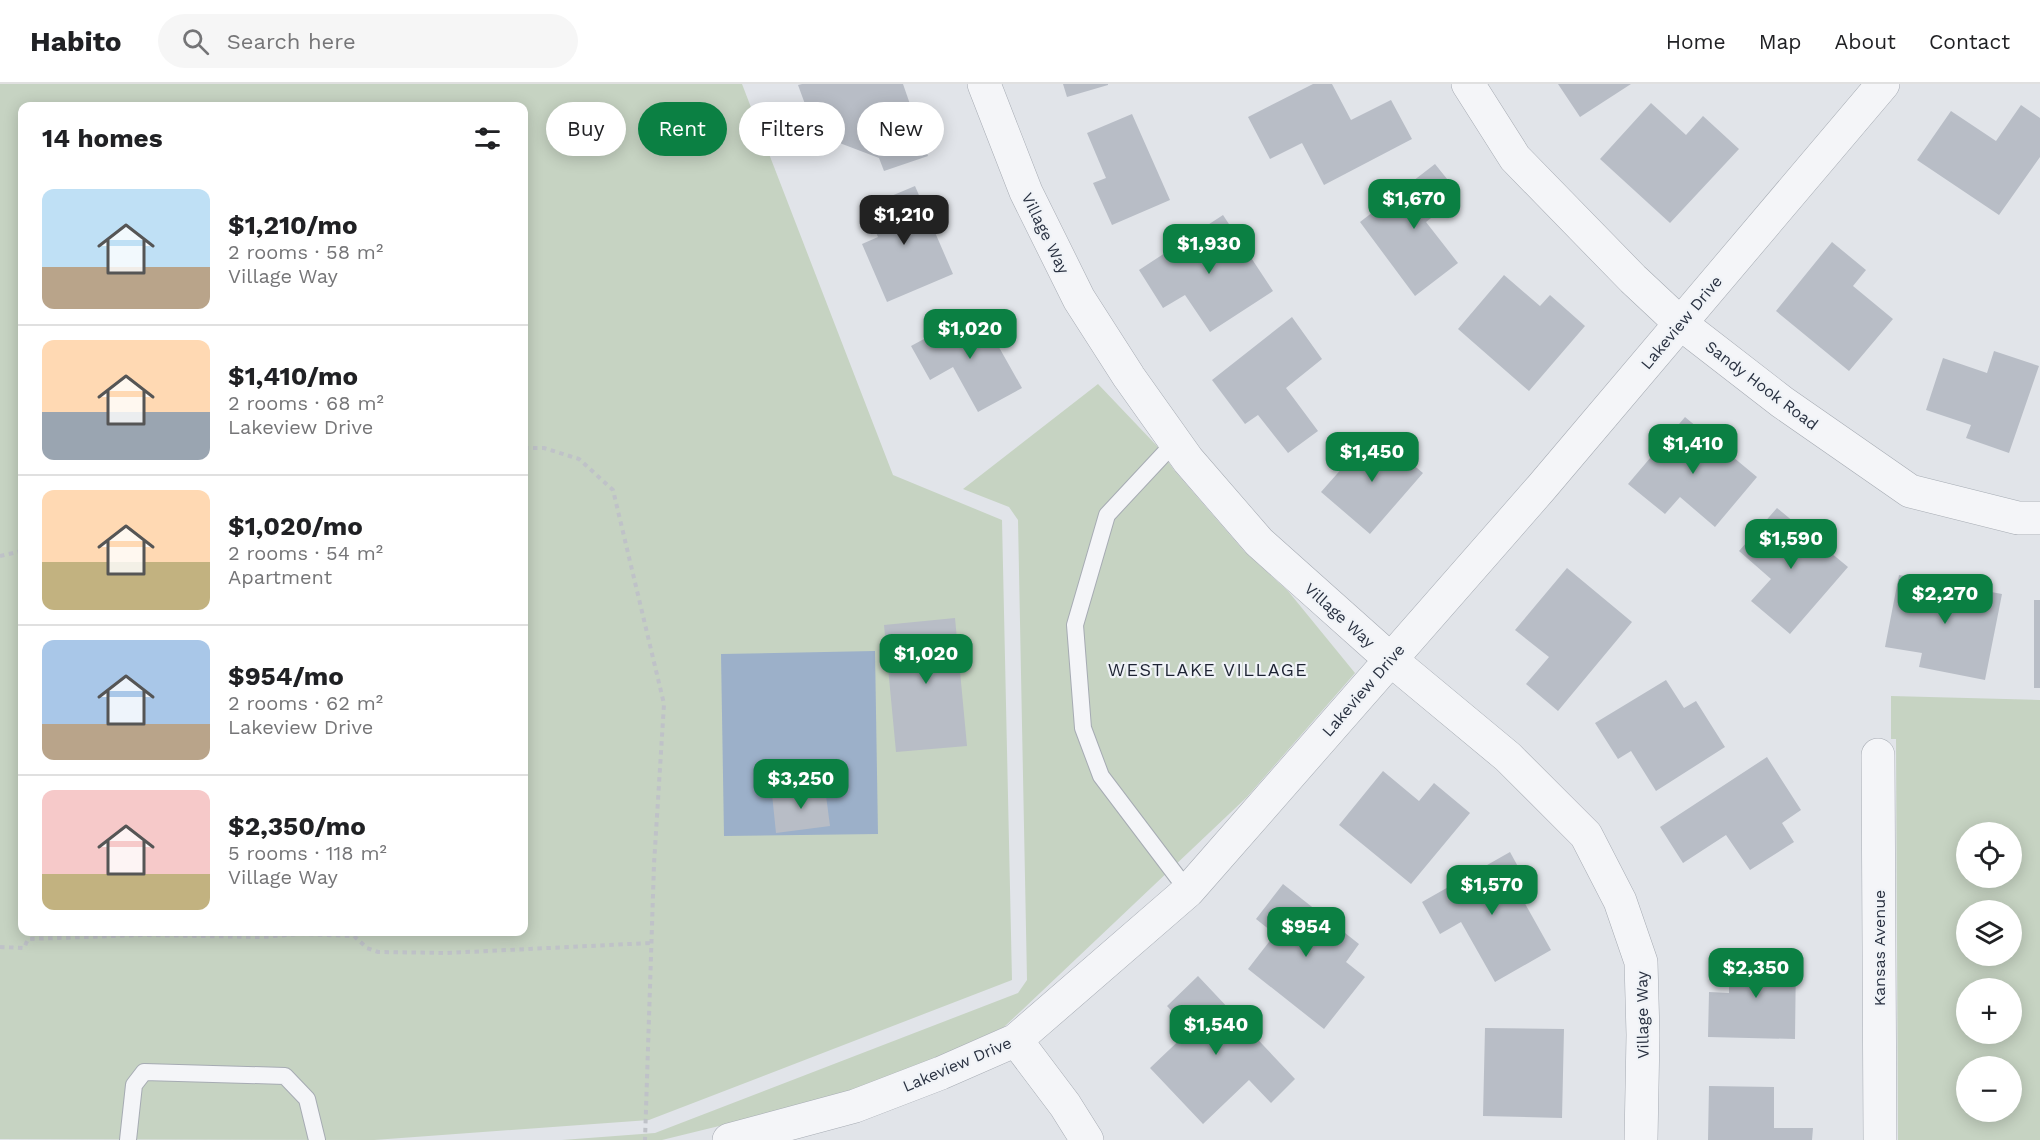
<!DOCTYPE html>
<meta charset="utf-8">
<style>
:root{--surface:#fff;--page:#f6f6f6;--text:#202124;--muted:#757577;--line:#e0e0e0;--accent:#0b8043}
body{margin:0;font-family:"Work Sans",sans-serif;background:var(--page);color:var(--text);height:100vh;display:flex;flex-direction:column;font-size:22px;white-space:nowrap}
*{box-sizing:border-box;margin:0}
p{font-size:20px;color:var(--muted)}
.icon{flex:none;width:33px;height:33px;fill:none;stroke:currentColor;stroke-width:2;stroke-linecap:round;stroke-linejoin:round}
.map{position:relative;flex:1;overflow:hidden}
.panel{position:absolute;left:18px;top:18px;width:510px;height:834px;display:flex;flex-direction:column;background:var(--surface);border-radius:12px;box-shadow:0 3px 15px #0003}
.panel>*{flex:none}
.hud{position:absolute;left:546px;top:18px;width:570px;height:54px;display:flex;gap:12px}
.tools{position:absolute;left:1956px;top:738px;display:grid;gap:12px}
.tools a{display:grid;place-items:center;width:66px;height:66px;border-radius:50%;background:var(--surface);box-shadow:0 3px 15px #0003;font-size:30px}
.price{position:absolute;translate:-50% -51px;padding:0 14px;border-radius:12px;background:var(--accent);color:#fff;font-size:20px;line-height:39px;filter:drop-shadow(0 2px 3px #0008)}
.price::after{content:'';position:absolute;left:50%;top:36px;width:18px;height:14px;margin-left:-9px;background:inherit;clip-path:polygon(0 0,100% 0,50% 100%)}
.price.selected{background:#222;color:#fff}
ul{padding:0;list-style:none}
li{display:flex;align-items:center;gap:18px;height:150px;padding:0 24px}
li+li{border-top:2px solid var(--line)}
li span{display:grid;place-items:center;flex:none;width:168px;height:120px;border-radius:12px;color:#555}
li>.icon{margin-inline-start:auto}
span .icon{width:72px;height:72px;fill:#fffc;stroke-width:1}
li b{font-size:26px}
h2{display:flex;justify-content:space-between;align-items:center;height:72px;padding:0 24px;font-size:26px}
.chip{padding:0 21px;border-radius:27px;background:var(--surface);box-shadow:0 3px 15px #0003;font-size:21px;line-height:54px}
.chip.selected{background:var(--accent);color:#fff}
header{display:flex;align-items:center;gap:36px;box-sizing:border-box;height:84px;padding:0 30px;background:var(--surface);border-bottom:2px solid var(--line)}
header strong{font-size:28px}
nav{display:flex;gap:33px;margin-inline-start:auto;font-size:21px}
.search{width:420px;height:54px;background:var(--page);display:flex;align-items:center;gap:15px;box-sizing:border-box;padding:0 21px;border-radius:33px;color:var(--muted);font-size:22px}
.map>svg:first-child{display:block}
</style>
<header>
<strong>Habito</strong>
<div class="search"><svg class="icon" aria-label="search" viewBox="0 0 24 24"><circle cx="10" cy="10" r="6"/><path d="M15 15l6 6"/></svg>Search here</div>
<nav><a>Home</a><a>Map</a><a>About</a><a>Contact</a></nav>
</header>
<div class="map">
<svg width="2040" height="1056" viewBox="0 0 2040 1056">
<rect width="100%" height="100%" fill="#e1e4e9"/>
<!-- green -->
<path fill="#c6d3c2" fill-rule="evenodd" d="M0 0H742L893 391 1002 436 1012 896 649 1036 374 1056 0 1055ZM22 22H524V848H22Z
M1098 300 1157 362 1174 386 1244 467 1288 507 1355 589 1247 713 1004 943 933 975 849 1008 796 1023 662 1056H562L655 1049 1018 909 1027 896 1018 436 1009 423 963 405Z
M1891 612 2040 616V1056H1898L1896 655H1891ZM1966 748H2012V794H1966ZM2012 826V872H1966V826ZM1966 904H2012V950H1966ZM1966 982H2012V1028H1966Z"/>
<!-- water -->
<path fill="#9cb0c9" d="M875 567 878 750 724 752 721 570Z"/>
<!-- building -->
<path fill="#b8bdc6" d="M802 0H903L928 72 884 87 879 74 816 50 798 1Z
M1063 0H1108V1L1067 13Z
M1313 0H1332L1351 36 1391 16 1412 55 1324 101 1302 59 1270 75 1248 33Z
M1558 0H1631L1580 33Z
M1651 19 1686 51 1703 32 1739 65 1670 139 1600 75Z
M2021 21 2040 34V73L1999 131 1917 76 1951 27 1996 57Z
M1132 30 1170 116 1112 141 1093 99 1106 94 1087 49Z
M1435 80 1460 111 1426 138 1458 179 1415 212 1360 138Z
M915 102 953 190 887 218 862 160 878 153 865 123Z
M1223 131 1273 207 1210 248 1185 211 1163 224 1139 186Z
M1832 158 1866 186 1853 202 1893 235 1849 287 1776 227Z
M1504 191 1540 222 1550 211 1585 242 1529 307 1458 245Z
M978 226 1022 304 978 328 953 283 930 296 911 262Z
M1292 233 1322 275 1286 304 1318 347 1288 369 1258 331 1245 340 1212 296Z
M1994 267 2039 282 2009 369 1966 354 1971 341 1926 326 1943 274 1987 289Z
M1685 333 1757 393 1715 443 1680 413 1665 430 1628 400Z
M1374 348 1423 389 1370 450 1321 408Z
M1777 424 1848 483 1790 550 1751 517 1771 495 1739 467Z
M1567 484 1632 538 1558 627 1526 600 1549 573 1515 546Z
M1899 491 2002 510 1985 596 1919 583 1922 569 1885 563Z
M2034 516H2040V604H2034Z
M955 534 967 662 896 668 884 541Z
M1666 596 1684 624 1696 617 1725 663 1656 707 1631 667 1618 675 1595 639Z
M1767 673 1801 726 1782 739 1794 758 1750 786 1726 751 1683 779 1660 743Z
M1383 687 1419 717 1434 699 1470 729 1411 800 1339 741Z
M825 704 830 742 776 749 772 710Z
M1510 768 1528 801 1518 807 1551 866 1495 898 1461 838 1440 850 1422 818Z
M1283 800 1359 860 1346 878 1365 893 1324 945 1248 885 1275 850 1256 835Z
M1729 871 1796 872 1795 955 1708 953 1709 908 1729 909Z
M1198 892 1295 995 1271 1019 1249 996 1203 1040 1150 984 1190 946 1167 922Z
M1485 944 1564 945 1562 1034 1483 1032Z
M1709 1002 1774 1003V1044H1813L1812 1056H1708Z"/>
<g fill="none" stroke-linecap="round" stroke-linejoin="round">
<defs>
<path id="lane" d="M1175 358 1107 431 1075 541 1083 644 1101 692 1188 807
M128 1056 134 1001 144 988 285 992 307 1015 317 1056"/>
<path id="street" d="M984 0 1026 108 1079 215 1129 293 1188 376 1259 458 1390 575 1508 673 1586 751 1620 817 1641 878 1643 951 1641 1056
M1468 0 1515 74 1633 195 1680 239 1782 318 1910 407 2018 434H2040
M1878 671 1880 1056
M1016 956 1065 1021 1087 1056
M729 1056 855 1022 941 989 1016 956 1188 807 1541 404 1883 0"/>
</defs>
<!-- lane casing -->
<use href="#lane" stroke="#a6abb3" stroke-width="18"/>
<!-- street casing -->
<use href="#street" stroke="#a6abb3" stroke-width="34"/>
<!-- path -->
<path stroke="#bfc2c8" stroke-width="4" stroke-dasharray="4.5 4.5" stroke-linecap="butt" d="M524 364H544L579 375 613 406 664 620 654 780 645 1056
M0 472 22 467
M0 863 24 864 28 855 142 851 261 853 300 850 354 852 367 864 378 868 447 869 650 859"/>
<!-- lane -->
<use href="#lane" stroke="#f4f5f8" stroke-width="16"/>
<!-- street -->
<use href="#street" stroke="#f4f5f8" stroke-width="33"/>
</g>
<g text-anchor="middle" stroke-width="4.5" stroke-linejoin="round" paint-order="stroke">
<!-- street labels -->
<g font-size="16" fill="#293141" stroke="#f0f3f7">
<text transform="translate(1046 149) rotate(64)" y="6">Village Way</text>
<text transform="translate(1681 238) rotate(-50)" y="6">Lakeview Drive</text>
<text transform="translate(1762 301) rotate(37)" y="6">Sandy Hook Road</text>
<text transform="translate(1340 531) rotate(42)" y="6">Village Way</text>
<text transform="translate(1363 606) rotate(-49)" y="6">Lakeview Drive</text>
<text transform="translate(1879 864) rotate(-90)" y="6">Kansas Avenue</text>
<text transform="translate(1642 931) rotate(-91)" y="6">Village Way</text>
<text transform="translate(957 980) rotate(-23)" y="6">Lakeview Drive</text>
</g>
<!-- neighbourhood labels -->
<g font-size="18" letter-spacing="1.5" fill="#1c2232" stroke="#f0f3f7">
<text x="1208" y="592">WESTLAKE VILLAGE</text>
</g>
</g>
</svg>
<div class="tools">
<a><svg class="icon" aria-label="locate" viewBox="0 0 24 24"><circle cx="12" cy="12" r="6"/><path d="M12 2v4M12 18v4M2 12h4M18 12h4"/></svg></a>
<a><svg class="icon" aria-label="layers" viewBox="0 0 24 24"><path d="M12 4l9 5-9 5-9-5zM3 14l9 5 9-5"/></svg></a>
<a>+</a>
<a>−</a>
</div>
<b class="price" style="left:1414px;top:146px">$1,670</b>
<b class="price selected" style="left:904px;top:162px">$1,210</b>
<b class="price" style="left:1209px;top:191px">$1,930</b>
<b class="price" style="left:970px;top:276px">$1,020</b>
<b class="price" style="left:1693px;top:391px">$1,410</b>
<b class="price" style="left:1372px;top:399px">$1,450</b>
<b class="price" style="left:1791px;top:486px">$1,590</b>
<b class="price" style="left:1945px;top:541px">$2,270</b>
<b class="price" style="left:926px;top:601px">$1,020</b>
<b class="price" style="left:801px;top:726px">$3,250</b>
<b class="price" style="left:1492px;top:832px">$1,570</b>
<b class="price" style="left:1306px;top:874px">$954</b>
<b class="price" style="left:1756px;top:915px">$2,350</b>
<b class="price" style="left:1216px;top:972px">$1,540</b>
<div class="hud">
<a class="chip">Buy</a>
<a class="chip selected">Rent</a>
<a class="chip">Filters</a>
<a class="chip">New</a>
</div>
<section class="panel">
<h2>14 homes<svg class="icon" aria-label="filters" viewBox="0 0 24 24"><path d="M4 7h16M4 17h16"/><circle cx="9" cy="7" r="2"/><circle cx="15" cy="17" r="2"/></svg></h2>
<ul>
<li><span style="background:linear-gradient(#bfe0f5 65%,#b9a48a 0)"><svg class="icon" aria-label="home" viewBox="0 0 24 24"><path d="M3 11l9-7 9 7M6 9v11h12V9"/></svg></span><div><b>$1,210/mo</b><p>2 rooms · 58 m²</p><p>Village Way</p></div></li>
<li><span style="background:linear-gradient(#ffd9b3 60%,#9aa5b1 0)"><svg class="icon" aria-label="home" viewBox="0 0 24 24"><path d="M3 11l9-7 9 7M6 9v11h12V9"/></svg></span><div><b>$1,410/mo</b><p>2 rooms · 68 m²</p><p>Lakeview Drive</p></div></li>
<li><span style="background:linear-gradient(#ffd9b3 60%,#c2b280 0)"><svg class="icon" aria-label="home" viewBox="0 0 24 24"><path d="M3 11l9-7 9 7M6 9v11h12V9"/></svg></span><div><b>$1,020/mo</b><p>2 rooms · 54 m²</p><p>Apartment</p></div></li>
<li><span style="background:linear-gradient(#a9c7e8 70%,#b9a48a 0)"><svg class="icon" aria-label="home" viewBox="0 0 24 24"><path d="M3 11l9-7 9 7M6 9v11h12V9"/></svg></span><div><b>$954/mo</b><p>2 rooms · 62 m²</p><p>Lakeview Drive</p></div></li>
<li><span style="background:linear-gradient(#f6c9c9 70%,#c2b280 0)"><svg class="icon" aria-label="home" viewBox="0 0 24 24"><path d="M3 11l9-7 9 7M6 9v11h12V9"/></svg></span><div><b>$2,350/mo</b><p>5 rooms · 118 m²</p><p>Village Way</p></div></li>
</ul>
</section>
</div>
